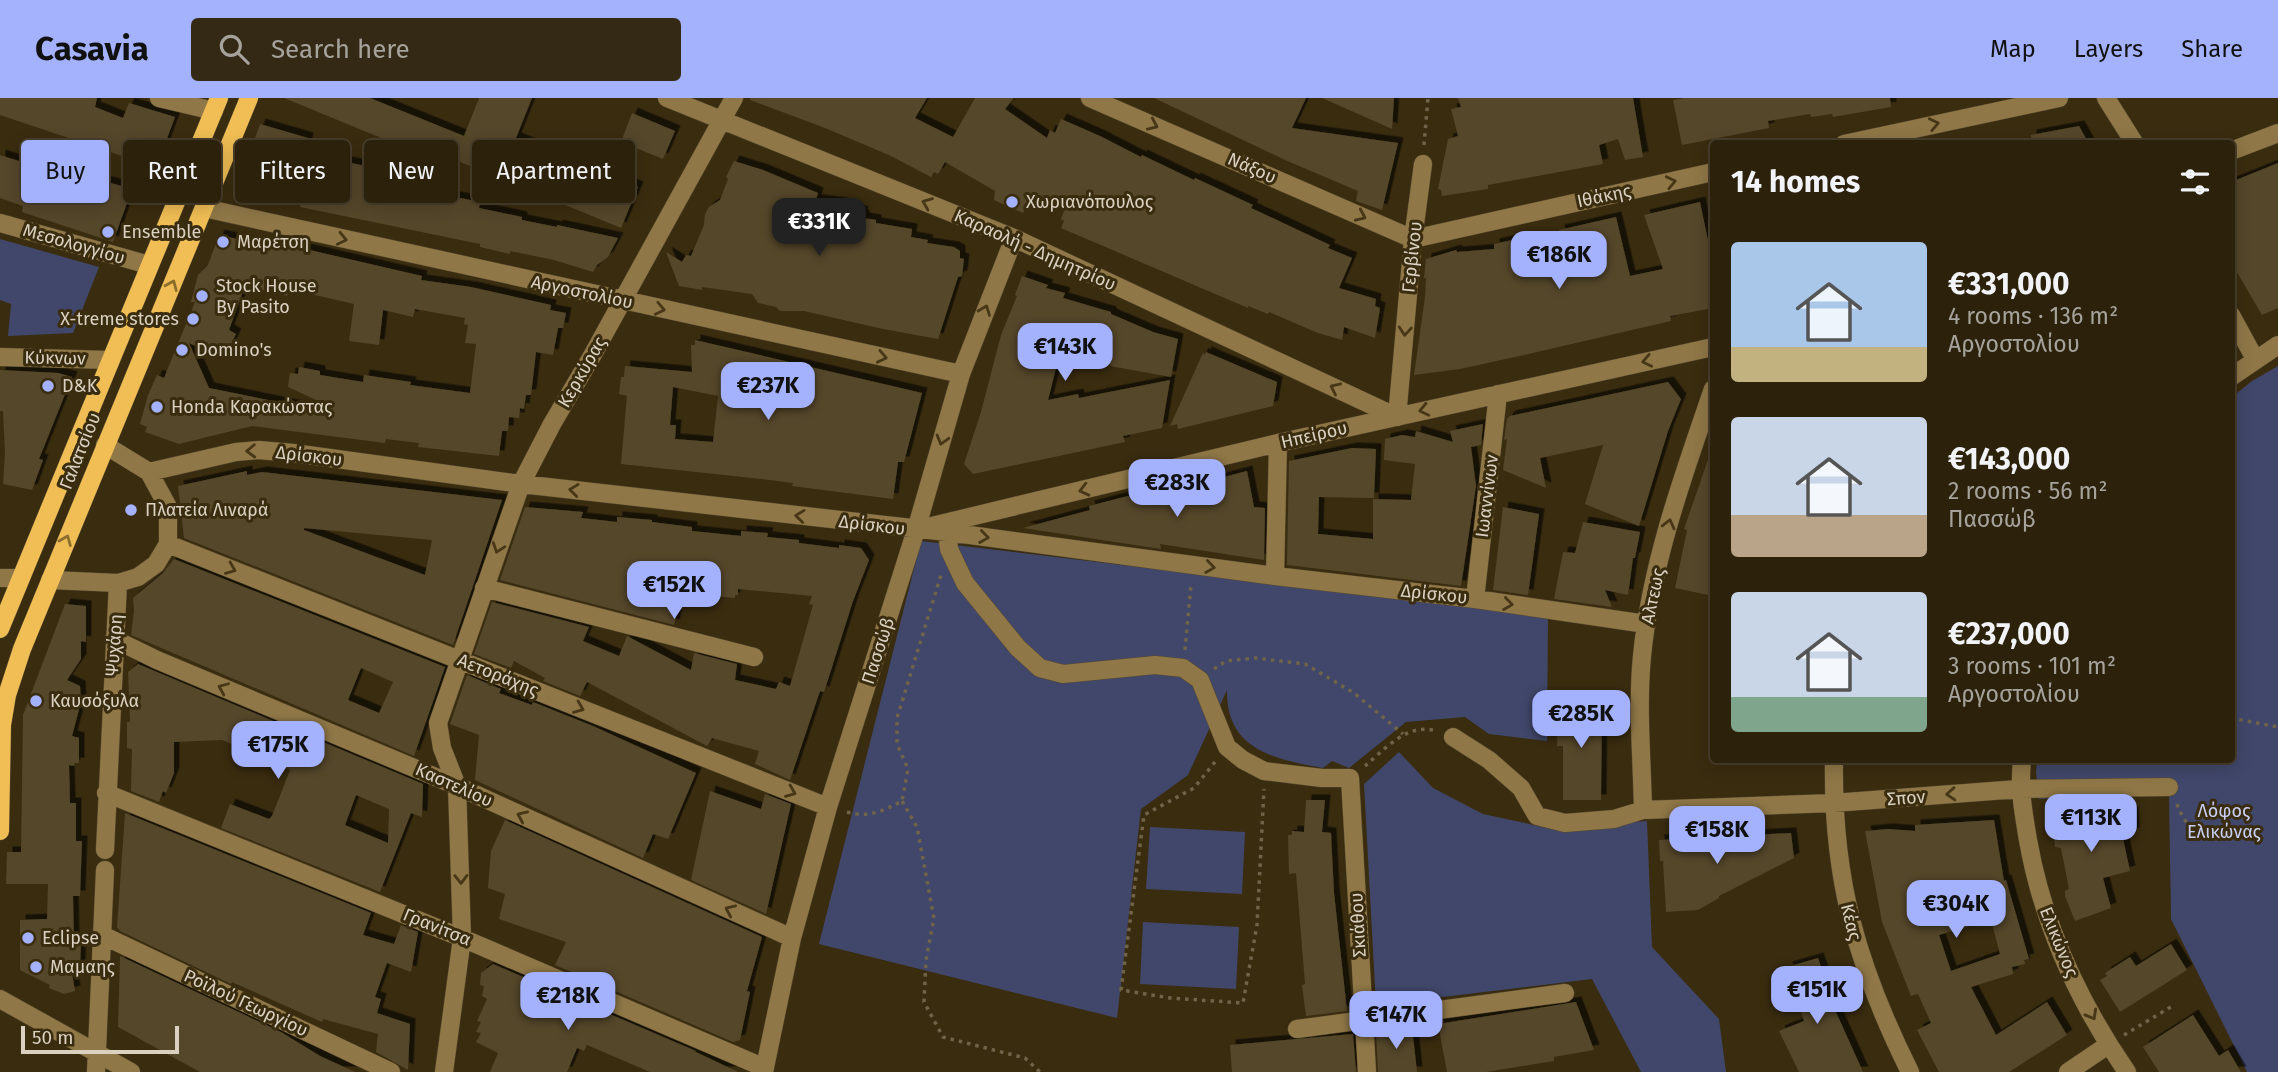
<!DOCTYPE html>
<meta charset="utf-8">
<style>
:root{--surface:#2c210b;--page:#342914;--text:#f1f3f6;--muted:#a6a39d;--line:#483e2c;--accent:#a4b1fc}
body{margin:0;font-family:"Fira Sans",sans-serif;background:var(--page);color:var(--text);height:100vh;display:flex;flex-direction:column;font-size:26px;white-space:nowrap}
*{box-sizing:border-box;margin:0}
p{font-size:23px;color:var(--muted)}
.icon{flex:none;width:38px;height:38px;fill:none;stroke:currentColor;stroke-width:2;stroke-linecap:round;stroke-linejoin:round}
.map{position:relative;flex:1;overflow:hidden}
.panel{position:absolute;left:1710px;top:42px;width:525px;height:623px;display:flex;flex-direction:column;background:var(--surface);border-radius:7px;box-shadow:0 4px 18px #0003,0 0 0 2px var(--line)}
.panel>*{flex:none}
.banner{position:absolute;left:21px;top:42px;width:665px;height:63px;display:flex;gap:14px}
.scale{position:absolute;left:21px;bottom:18px;width:158px;box-sizing:border-box;padding-left:7px;border:4px solid #dad1c1;border-top:0;font-size:19px;line-height:24px;white-space:nowrap;color:#dad1c1;-webkit-text-stroke:5px #3a2c0f;paint-order:stroke}
.price{position:absolute;translate:-50% -60px;padding:0 16px;border-radius:14px;background:var(--accent);color:#111;font-size:23px;line-height:46px;filter:drop-shadow(0 2px 4px #0008)}
.price::after{content:'';position:absolute;left:50%;top:42px;width:21px;height:16px;margin-left:-10px;background:inherit;clip-path:polygon(0 0,100% 0,50% 100%)}
.price.active{background:#222;color:#fff}
ul{padding:0;list-style:none}
li{display:flex;align-items:center;gap:21px;height:175px;padding:0 21px}
li span{display:grid;place-items:center;flex:none;width:196px;height:140px;border-radius:7px;color:#555}
li>.icon{margin-inline-start:auto}
span .icon{width:84px;height:84px;fill:#fffc;stroke-width:1}
li b{font-size:30px}
h2{display:flex;justify-content:space-between;align-items:center;height:84px;padding:0 21px;font-size:30px}
.chip{padding:0 24px;border-radius:7px;background:var(--surface);box-shadow:0 4px 18px #0003,0 0 0 2px var(--line);font-size:24px;line-height:63px}
.chip.active{background:var(--accent);color:#111}
header{display:flex;align-items:center;gap:42px;box-sizing:border-box;height:98px;padding:0 35px;background:var(--accent);color:#111}
header strong{font-size:33px}
nav{display:flex;gap:38px;margin-inline-start:auto;font-size:24px}
.search{width:490px;height:63px;background:var(--page);display:flex;align-items:center;gap:18px;box-sizing:border-box;padding:0 24px;border-radius:7px;color:var(--muted);font-size:26px}
.map>svg:first-child{display:block}
</style>
<header>
<strong>Casavia</strong>
<div class="search"><svg class="icon" aria-label="search" viewBox="0 0 24 24"><circle cx="10" cy="10" r="6"/><path d="M15 15l6 6"/></svg>Search here</div>
<nav><a>Map</a><a>Layers</a><a>Share</a></nav>
</header>
<div class="map">
<svg width="2278" height="974" viewBox="0 0 2278 974">
<defs>
<filter id="shadow"><feDropShadow dx="5.5" dy="-5.5" stdDeviation="0" flood-color="#0009"/></filter>
</defs>
<rect width="100%" height="100%" fill="#3a2c0f"/>
<!-- green -->
<path fill="#41476a" d="M0 141 99 169 73 235 8 238 11 206 0 202Z
M2278 268V974H2247L2171 821 2169 695 2039 701 2036 674 2037 662H2231V300L2252 283Z
M921 443 1548 518 1547 643 1489 636 1465 619 1406 624 1349 670 1332 663 1323 670C1274 661 1226 652 1227 592L1188 677 1141 711 1117 920 819 846Z
M1399 654 1433 690 1483 716 1552 731 1647 723 1652 849 1719 921 1726 974H1641L1592 881 1376 907 1364 686Z
M1150 729 1245 734 1242 796 1146 791Z
M1143 824 1239 829 1236 891 1140 886Z"/>
<!-- building -->
<path fill="#55472a" fill-rule="evenodd" filter="url(#shadow)" d="M0 0H97L95 9 123 20 129 5 175 19 162 54 147 49 143 65 0 17Z
M284 0H370L464 38 479 0H532L516 40 638 89 621 130 563 106 564 98 518 80 503 75 502 78H495L433 53 430 60Z
M750 0H927L915 20 953 39 975 0H1014L1005 11 1047 40 1050 32 1055 35 1061 21 1100 38 1141 59 1142 57 1194 82 1195 80 1253 107 1251 110 1330 147 1328 150 1352 160 1339 190 1376 201 1375 208 1380 210 1375 240 1344 229 1342 242 1318 235 1269 214 1268 216 1248 208V210L1061 130 1064 123 1061 121 1064 113 1033 99 1028 113 1025 111 1023 115 994 102 995 93 945 64 938 76 934 74 931 79 891 58 825 30 750 2Z
M1154 0H1306L1292 30 1398 45 1382 112 1356 103 1358 93 1285 62Z
M1322 0H1394L1392 31Z
M1458 0H1633L1643 59 1625 62 1618 41 1599 47 1603 66 1488 87V91L1442 98 1441 92 1438 91 1448 41 1458 38 1451 11 1461 9Z
M1684 0H1890L1891 9 1833 19 1832 16 1811 19 1810 16 1768 23 1769 30 1682 47 1673 2Z
M632 15 675 33 663 61 621 44Z
M260 26 308 40 305 55 379 71 378 80 425 91 426 88 447 93 446 97 480 104 479 110 522 119V122L557 129V127L618 140 608 159 597 167 593 174 554 162 510 153V156L480 149V146L300 109V107L247 96 242 78Z
M2079 28 2089 46H2031V37Z
M0 57 60 76 62 71 132 91 113 144 22 114 23 108 0 100Z
M734 63 763 72 818 95 816 102 842 105V107L863 114 862 117 864 118V120L876 122V125L912 131 911 139 928 142 927 145 954 149 960 153V160L964 161 962 178 958 179 938 241 883 231 804 213H780L776 209 758 205 752 196 702 189V192L679 188 666 154 682 164 686 157 691 158 704 127 705 116 709 109 720 102 728 81 726 79Z
M2278 65V210L2262 217 2231 164V84Z
M1700 104 1713 167V210L1670 218 1671 223 1524 257 1460 271 1414 277 1425 199 1426 180H1424L1426 161 1456 152 1457 154 1494 151V146L1526 139V146L1561 139 1559 132 1616 119 1630 178 1663 171 1644 117Z
M219 137 274 149 275 144 422 178 421 182 471 189 551 207 550 212 566 215 563 230H558L553 257 536 254 531 297H526L524 311 520 310 519 320 509 319 508 333H502L499 358 418 349 419 345 386 341 385 345 252 328 179 346 145 334 147 329 140 326 148 297 157 277 164 280 195 204H191L198 177 208 167ZM245 188 287 198 289 191 354 206 349 243 379 247 383 212 413 219 415 211 465 220 464 226 468 227 465 245 476 246 470 295 410 287 411 284 364 277 363 284 320 277V273L299 269 298 276 290 275 288 289 329 308 327 314 209 290 189 245 224 261 236 236 229 232Z
M1022 178 1048 187 1046 190 1065 195 1063 200 1111 214V216L1153 234 1178 241 1171 279 1110 268 1111 263 1061 250 1048 302 1078 296 1079 300 1170 282 1162 330 1123 338 1125 344 973 376 964 366 981 314 1001 237 1017 198 1015 197Z
M695 242 922 295 904 364H898L893 401 792 388 793 385 770 382 621 366 627 298 619 296 621 279H624L625 268 692 274 691 247H695ZM673 289 718 298 713 344 675 341 676 327H670Z
M1206 254 1277 284 1273 308 1178 331 1177 326 1170 328 1203 255 1205 257Z
M0 272 58 275 72 279 39 361 43 362 32 392 3 386 5 355 3 313H0Z
M1668 284 1681 301 1668 333 1639 428 1585 406 1603 347 1540 360 1546 390 1503 372 1507 341 1504 342 1507 321 1510 318Z
M1483 326 1481 347 1471 349 1476 388 1461 488 1287 467 1289 363 1352 350 1376 351 1374 400 1319 399 1318 436 1373 441V401L1411 402 1415 366 1384 362 1385 341 1402 337 1415 339 1416 333 1453 344 1450 333Z
M1710 356H1713V498L1675 490 1687 432 1684 431Z
M247 373V377L262 374 502 402 453 547 184 440 178 388ZM304 430 432 442 425 477 304 432Z
M1247 373 1254 409 1265 410 1264 462 1160 446 1161 451 1023 430 1090 412 1089 408 1128 398 1174 392Z
M525 409 583 414 581 420 617 424V419L652 422V424L692 429V433L741 438V433L768 435 767 439 799 442V445L839 450V447L861 450 869 462 853 503 824 594 820 593 790 682 755 666 759 653 712 640 707 648 587 584 580 598 543 583 545 580 514 563 511 570 474 556 492 504 589 529 583 543 619 558 627 538 691 572 694 555 737 566 735 582 776 591 779 584 790 588 813 507 809 506 812 498 738 491V497H735V500L681 495 674 527 500 482Z
M1503 409 1539 416 1528 497 1493 492Z
M1583 424 1640 434 1635 460H1633L1628 497 1605 492 1612 509 1554 501 1563 454 1575 455Z
M174 461 445 569 414 658 131 537 134 513 133 500 163 475ZM361 570 393 584 379 615 348 602Z
M65 506 86 508V544L81 543V561L67 582 80 588 81 604 72 638 79 640V665H75L74 668 69 667 70 705H76V743H82L80 798H73L74 846 81 845 80 867 71 869 75 893 64 896 49 890 50 887 20 872V822L47 821 48 786H6L7 754H21L23 617Z
M138 566 423 686 422 719 411 715 380 794 221 730 230 706 269 721 272 718 290 672 277 666 284 650 281 648 283 644 245 630 237 648 222 642 174 644V675L166 695 163 693 159 704 131 693 132 651 127 650V624H130L128 574ZM356 697 389 711 388 745 345 727Z
M467 577 501 591 499 595 532 607 533 604 593 628 696 675 668 741 653 736 643 760 475 682 479 637 450 626Z
M1558 605 1602 606 1601 702H1563V648H1557Z
M710 693 761 711 765 696 791 706 766 816 691 782Z
M1306 702H1325L1322 734 1331 735 1334 795 1347 913 1306 918 1302 887 1305 886 1296 775 1289 776 1288 737H1292V733L1304 734Z
M2105 708V716L2133 714 2134 735 2122 736 2130 773 2103 780 2111 810 2075 823 2065 798V793L2069 791 2061 750 2055 749 2051 712Z
M125 715 371 815 363 837 394 846 401 827 418 834 411 874 387 865 375 899 381 901 377 915 410 926 408 972 376 954 378 936 323 921 322 924 232 884 231 886 120 833 117 829Z
M505 722 762 839 747 893 750 894 740 942 733 944 555 867 566 844 499 821 505 796 488 790 491 753Z
M1994 722 2004 783 2006 782 2029 861 2024 862 2025 866 2012 869 2013 876 1971 889 1996 937 2047 904 2067 937 2009 974H1939L1917 932 1931 925 1918 896 1911 898 1882 824 1865 733 1888 731 1915 733V727ZM1991 822 2000 856 1951 873 1939 837Z
M1791 735 1794 760 1719 798V800L1698 812 1666 814 1663 763H1660L1659 742Z
M2171 846 2187 872 2120 914 2100 882 2107 878 2105 875 2130 859 2136 868Z
M120 858 281 934 320 958 355 974H200L118 929Z
M1818 860 1829 891 1826 892 1863 974H1799L1779 933 1804 923 1787 869Z
M493 866 696 953H694L738 974H650L587 947 584 953 577 950 567 974H490L498 955 476 944 481 935 476 934 481 924 477 923 487 901 482 898 484 888 480 887 481 875Z
M1576 904 1594 952 1554 959V963L1486 974H1447L1438 926Z
M2193 917 2219 958 2228 952 2241 974H2159L2143 949Z
M1412 929 1417 974H1378L1376 933Z
M1353 936 1356 974H1232L1230 947Z"/>
<g fill="none" stroke-linecap="round" stroke-linejoin="round">
<defs>
<path id="minor" d="M159 0 214 13
M667 0 1014 140 1397 319 1413 141 1423 66
M1090 0 1413 141
M2106 0 2135 46
M1844 46 2059 0
M2231 53 2278 35
M204 110 961 276
M0 125 149 167
M1413 141 1713 74
M2231 217 2255 261
M0 259 110 262
M2231 279 2278 247
M105 347 149 374 236 354 259 352 293 355 521 386 947 434 1275 478 1475 501 1646 526
M932 428 1278 345 1713 249
M947 434 949 451 965 485 1018 550 1040 570 1063 576 1155 567 1183 570 1200 582 1227 649 1243 662 1264 673 1322 680H1350L1367 974
M168 446 828 709
M1275 478 1278 345
M0 480H20
M50 482 118 485 138 479 156 466 168 446V409L149 374
M484 490 754 559
M1475 501 1498 296
M114 541 157 562 457 688 792 840
M1453 639 1489 662 1521 690 1537 718 1565 725 1614 721 1643 712 1833 705 2019 691 2169 689
M1834 662C1832 782 1857 867 1910 974
M2022 662C2019 692 2023 712 2028 742 2043 827 2078 903 2127 974
M106 695 462 840 765 970
M1643 712C1642 661 1637 609 1642 558 1651 466 1683 378 1713 291
M105 752 118 485
M102 837 391 974
M0 901 131 974
M1297 931 1565 895
M96 974 105 772
M444 974 462 840 457 688 442 650 438 625 521 386 552 326 592 258 734 0
M764 974 792 840 828 709 916 432 961 276 1014 140
M2068 974 2108 947"/>
<path id="major" d="M0 531 219 0
M0 733 2 627 7 597 22 551 249 0"/>
</defs>
<!-- minor casing -->
<use href="#minor" stroke="#574a2f" stroke-width="19"/>
<!-- major casing -->
<use href="#major" stroke="#574a2f" stroke-width="19"/>
<!-- path -->
<path stroke="#6f634a" stroke-width="3.5" stroke-dasharray="3.5 5" stroke-linecap="butt" d="M1424 47 1428 0
M1185 552 1191 487
M1214 571 1226 563 1255 560 1305 566 1354 595 1403 636
M2231 620 2278 629
M1215 664 1194 690 1144 717 1121 892 1170 900 1243 905 1257 827 1264 691
M1365 668C1385 651 1408 624 1436 633
M902 703 917 729 934 820 926 862 924 904 943 939 1025 960 1040 974
M2177 706C2182 720 2190 731 2203 740
M847 714C868 720 883 713 902 703L908 671 897 646V620L941 477
M2124 937 2174 907"/>
<!-- minor -->
<use href="#minor" stroke="#8f7747" stroke-width="18"/>
<!-- major -->
<use href="#major" stroke="#f0be54" stroke-width="18"/>
</g>
<!-- one-way arrows -->
<defs><path id="oneway-chevron" d="M-2-3.5L2.5 0L-2 3.5" fill="none" stroke-width="1.6" stroke-linecap="round" stroke-linejoin="round" transform="scale(1.75)"/></defs>
<g stroke="#473717">
<use href="#oneway-chevron" transform="translate(1934 26) rotate(-12)"/>
<use href="#oneway-chevron" transform="translate(1153 27) rotate(24)"/>
<use href="#oneway-chevron" transform="translate(1671 84) rotate(-12)"/>
<use href="#oneway-chevron" transform="translate(927 105) rotate(-158)"/>
<use href="#oneway-chevron" transform="translate(1361 118) rotate(24)"/>
<use href="#oneway-chevron" transform="translate(342 141) rotate(13)"/>
<use href="#oneway-chevron" transform="translate(660 211) rotate(12)"/>
<use href="#oneway-chevron" transform="translate(985 212) rotate(-69)"/>
<use href="#oneway-chevron" transform="translate(1405 233) rotate(95)"/>
<use href="#oneway-chevron" transform="translate(882 259) rotate(12)"/>
<use href="#oneway-chevron" transform="translate(1647 263) rotate(168)"/>
<use href="#oneway-chevron" transform="translate(1335 290) rotate(-155)"/>
<use href="#oneway-chevron" transform="translate(1424 312) rotate(167)"/>
<use href="#oneway-chevron" transform="translate(942 342) rotate(106)"/>
<use href="#oneway-chevron" transform="translate(251 353) rotate(178)"/>
<use href="#oneway-chevron" transform="translate(574 392) rotate(-173)"/>
<use href="#oneway-chevron" transform="translate(1084 392) rotate(166)"/>
<use href="#oneway-chevron" transform="translate(800 418) rotate(-173)"/>
<use href="#oneway-chevron" transform="translate(1669 426) rotate(-76)"/>
<use href="#oneway-chevron" transform="translate(984 439) rotate(8)"/>
<use href="#oneway-chevron" transform="translate(498 450) rotate(109)"/>
<use href="#oneway-chevron" transform="translate(1210 469) rotate(8)"/>
<use href="#oneway-chevron" transform="translate(231 471) rotate(22)"/>
<use href="#oneway-chevron" transform="translate(1508 506) rotate(8)"/>
<use href="#oneway-chevron" transform="translate(223 590) rotate(-157)"/>
<use href="#oneway-chevron" transform="translate(579 610) rotate(22)"/>
<use href="#oneway-chevron" transform="translate(791 694) rotate(22)"/>
<use href="#oneway-chevron" transform="translate(1951 696) rotate(176)"/>
<use href="#oneway-chevron" transform="translate(522 718) rotate(-156)"/>
<use href="#oneway-chevron" transform="translate(461 781) rotate(89)"/>
<use href="#oneway-chevron" transform="translate(730 812) rotate(-156)"/>
<use href="#oneway-chevron" transform="translate(2092 917) rotate(61)"/>
</g>
<g stroke="#8c6e2e">
<use href="#oneway-chevron" transform="translate(172 187) rotate(-67)"/>
<use href="#oneway-chevron" transform="translate(66 442) rotate(-68)"/>
</g>
<!-- markers -->
<g fill="#a4b1fc" stroke="#3a2c0f" stroke-width="2.5">
<circle cx="1012" cy="104" r="7"/>
<circle cx="108" cy="134" r="7"/>
<circle cx="223" cy="144" r="7"/>
<circle cx="202" cy="198" r="7"/>
<circle cx="193" cy="221" r="7"/>
<circle cx="182" cy="252" r="7"/>
<circle cx="48" cy="288" r="7"/>
<circle cx="157" cy="309" r="7"/>
<circle cx="131" cy="412" r="7"/>
<circle cx="36" cy="603" r="7"/>
<circle cx="28" cy="840" r="7"/>
<circle cx="36" cy="869" r="7"/>
</g>
<g text-anchor="middle" stroke-width="6" stroke-linejoin="round" paint-order="stroke">
<!-- street labels -->
<g font-size="18" fill="#dad1c1" stroke="#3a2c0f">
<text transform="translate(1252 70) rotate(24)" y="6">Νάξου</text>
<text transform="translate(1604 98) rotate(-12)" y="6">Ιθάκης</text>
<text transform="translate(74 146) rotate(16)" y="6">Μεσολογγίου</text>
<text transform="translate(1035 152) rotate(24)" y="6">Καραολή - Δημητρίου</text>
<text transform="translate(1412 159) rotate(-84)" y="6">Γερβίνου</text>
<text transform="translate(582 194) rotate(12)" y="6">Αργοστολίου</text>
<text transform="translate(55 260) rotate(1)" y="6">Κύκνων</text>
<text transform="translate(582 274) rotate(-60)" y="6">Κερκύρας</text>
<text transform="translate(1314 337) rotate(-13)" y="6">Ηπείρου</text>
<text transform="translate(80 353) rotate(-68)" y="6">Γαλατσίου</text>
<text transform="translate(309 358) rotate(7)" y="6">Δρίσκου</text>
<text transform="translate(1487 398) rotate(-83)" y="6">Ιωαννίνων</text>
<text transform="translate(872 427) rotate(7)" y="6">Δρίσκου</text>
<text transform="translate(1434 496) rotate(6)" y="6">Δρίσκου</text>
<text transform="translate(1653 498) rotate(-78)" y="6">Αλτεως</text>
<text transform="translate(114 547) rotate(-86)" y="6">Ψυχάρη</text>
<text transform="translate(878 553) rotate(-72)" y="6">Πασσώβ</text>
<text transform="translate(498 577) rotate(22)" y="6">Αετοράχης</text>
<text transform="translate(454 687) rotate(24)" y="6">Καστελίου</text>
<text transform="translate(1906 700) rotate(-4)" y="6">Σπον</text>
<text transform="translate(1851 824) rotate(76)" y="6">Κέας</text>
<text transform="translate(1358 827) rotate(-93)" y="6">Σκιάθου</text>
<text transform="translate(437 829) rotate(22)" y="6">Γρανίτσα</text>
<text transform="translate(2059 844) rotate(68)" y="6">Ελικώνος</text>
<text transform="translate(246 905) rotate(25)" y="6">Ροϊλού Γεωργίου</text>
</g>
<!-- poi labels -->
<g font-size="18" fill="#dad1c1" stroke="#3a2c0f" text-anchor="start">
<text x="1026" y="110">Χωριανόπουλος</text>
<text x="122" y="140">Ensemble</text>
<text x="237" y="150">Μαρέτση</text>
<text x="216" y="194">Stock House<tspan x="216" dy="21">By Pasito</tspan></text>
<text x="179" y="227" text-anchor="end">X-treme stores</text>
<text x="196" y="258">Domino's</text>
<text x="62" y="294">D&amp;K</text>
<text x="171" y="315">Honda Καρακώστας</text>
<text x="145" y="418">Πλατεία Λιναρά</text>
<text x="50" y="609">Καυσόξυλα</text>
<text x="42" y="846">Eclipse</text>
<text x="50" y="875">Μαμαης</text>
</g>
<!-- park labels -->
<g font-size="18" fill="#c8cff4" stroke="#3a2c0f">
<text x="2224" y="719">Λόφος<tspan x="2224" dy="21">Ελικώνας</tspan></text>
</g>
</g>
</svg>
<div class="scale">50 m</div>
<b class="price active" style="left:819px;top:160px">€331K</b>
<b class="price" style="left:1559px;top:193px">€186K</b>
<b class="price" style="left:1065px;top:285px">€143K</b>
<b class="price" style="left:768px;top:324px">€237K</b>
<b class="price" style="left:1177px;top:421px">€283K</b>
<b class="price" style="left:674px;top:523px">€152K</b>
<b class="price" style="left:1581px;top:652px">€285K</b>
<b class="price" style="left:278px;top:683px">€175K</b>
<b class="price" style="left:2091px;top:756px">€113K</b>
<b class="price" style="left:1717px;top:768px">€158K</b>
<b class="price" style="left:1956px;top:842px">€304K</b>
<b class="price" style="left:1817px;top:928px">€151K</b>
<b class="price" style="left:568px;top:934px">€218K</b>
<b class="price" style="left:1396px;top:953px">€147K</b>
<div class="banner">
<a class="chip active">Buy</a>
<a class="chip">Rent</a>
<a class="chip">Filters</a>
<a class="chip">New</a>
<a class="chip">Apartment</a>
</div>
<section class="panel">
<h2>14 homes<svg class="icon" aria-label="filters" viewBox="0 0 24 24"><path d="M4 7h16M4 17h16"/><circle cx="9" cy="7" r="2"/><circle cx="15" cy="17" r="2"/></svg></h2>
<ul>
<li><span style="background:linear-gradient(#a9c7e8 75%,#c2b280 0)"><svg class="icon" aria-label="home" viewBox="0 0 24 24"><path d="M3 11l9-7 9 7M6 9v11h12V9"/></svg></span><div><b>€331,000</b><p>4 rooms · 136 m²</p><p>Αργοστολίου</p></div></li>
<li><span style="background:linear-gradient(#c9d6e8 70%,#b9a48a 0)"><svg class="icon" aria-label="home" viewBox="0 0 24 24"><path d="M3 11l9-7 9 7M6 9v11h12V9"/></svg></span><div><b>€143,000</b><p>2 rooms · 56 m²</p><p>Πασσώβ</p></div></li>
<li><span style="background:linear-gradient(#c9d6e8 75%,#7fa58c 0)"><svg class="icon" aria-label="home" viewBox="0 0 24 24"><path d="M3 11l9-7 9 7M6 9v11h12V9"/></svg></span><div><b>€237,000</b><p>3 rooms · 101 m²</p><p>Αργοστολίου</p></div></li>
</ul>
</section>
</div>
